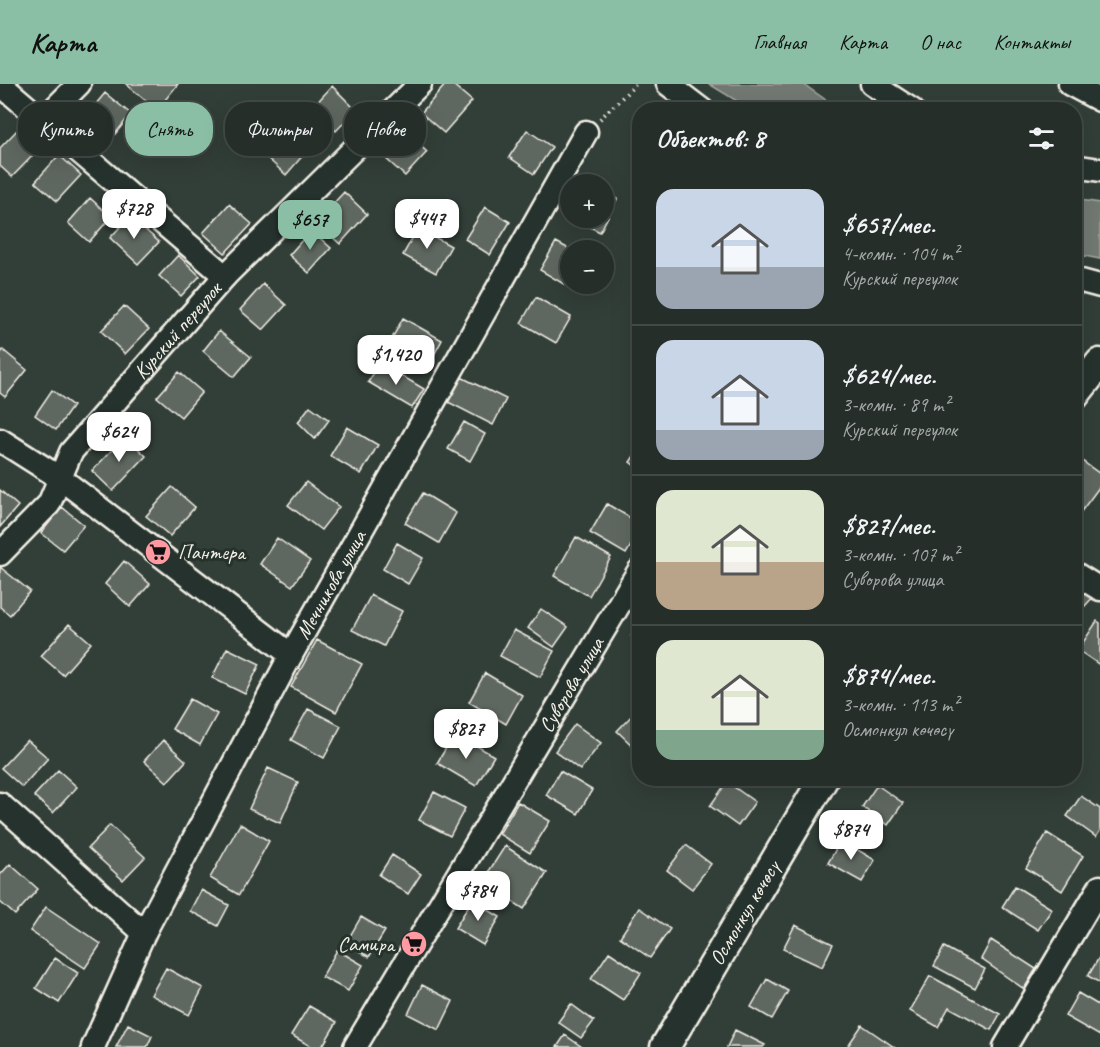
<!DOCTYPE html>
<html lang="ru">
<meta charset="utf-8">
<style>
:root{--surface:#262e2a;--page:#323a36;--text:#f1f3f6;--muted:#a4a8a8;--line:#424a47;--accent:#8abfa5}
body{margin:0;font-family:Caveat,sans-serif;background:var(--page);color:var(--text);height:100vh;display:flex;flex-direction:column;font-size:22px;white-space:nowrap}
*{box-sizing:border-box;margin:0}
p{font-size:20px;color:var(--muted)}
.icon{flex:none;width:33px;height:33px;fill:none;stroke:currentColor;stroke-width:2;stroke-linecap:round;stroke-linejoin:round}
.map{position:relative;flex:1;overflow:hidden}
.drawer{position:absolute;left:632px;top:18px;width:450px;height:684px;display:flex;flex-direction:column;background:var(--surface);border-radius:24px;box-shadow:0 6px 24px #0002,0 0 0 2px var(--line)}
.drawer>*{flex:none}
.top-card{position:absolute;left:18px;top:18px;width:524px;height:54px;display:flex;gap:12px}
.tools{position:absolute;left:560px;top:90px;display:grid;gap:12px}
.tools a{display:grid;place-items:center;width:54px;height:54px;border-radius:50%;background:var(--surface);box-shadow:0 6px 24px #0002,0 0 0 2px var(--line);font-size:30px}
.price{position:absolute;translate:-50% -51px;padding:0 14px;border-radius:12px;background:#fff;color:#222;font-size:20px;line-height:39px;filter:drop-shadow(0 2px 3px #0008)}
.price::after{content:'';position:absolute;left:50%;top:36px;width:18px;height:14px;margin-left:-9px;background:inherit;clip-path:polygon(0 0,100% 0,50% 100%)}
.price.selected{background:var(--accent);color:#111}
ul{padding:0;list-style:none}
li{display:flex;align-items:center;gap:18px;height:150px;padding:0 24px}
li+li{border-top:2px solid var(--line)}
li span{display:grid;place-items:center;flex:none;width:168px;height:120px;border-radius:18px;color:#555}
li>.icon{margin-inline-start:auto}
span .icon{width:72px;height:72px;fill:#fffc;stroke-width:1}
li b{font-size:26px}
h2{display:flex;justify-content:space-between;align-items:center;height:72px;padding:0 24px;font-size:26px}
.tag{padding:0 21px;border-radius:24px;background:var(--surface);box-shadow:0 6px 24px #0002,0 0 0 2px var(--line);font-size:21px;line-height:54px}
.tag.selected{background:var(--accent);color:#111}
header{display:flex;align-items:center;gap:36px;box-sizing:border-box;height:84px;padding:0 30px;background:var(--accent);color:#111}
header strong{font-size:28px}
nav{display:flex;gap:33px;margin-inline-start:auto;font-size:21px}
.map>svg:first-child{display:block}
</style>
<header>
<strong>Карта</strong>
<nav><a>Главная</a><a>Карта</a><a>О нас</a><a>Контакты</a></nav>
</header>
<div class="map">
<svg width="1100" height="963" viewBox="0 0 1100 963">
<rect width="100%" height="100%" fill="#323e38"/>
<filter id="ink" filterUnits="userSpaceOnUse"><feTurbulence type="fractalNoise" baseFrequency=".0167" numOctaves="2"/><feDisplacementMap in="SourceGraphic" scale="12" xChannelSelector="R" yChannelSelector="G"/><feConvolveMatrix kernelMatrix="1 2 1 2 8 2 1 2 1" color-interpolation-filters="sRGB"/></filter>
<g filter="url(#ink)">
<!-- water -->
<path fill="#727972" stroke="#a6a9a1" stroke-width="1.5" d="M709 0H803L839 25H750Z
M1074 115 1100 119V175L1074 170Z"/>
<!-- building -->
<path fill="#5f6861" stroke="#f4f1e8" stroke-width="1.5" d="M126 0H178L157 26Z
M446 0H452L472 17 444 49 421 29Z
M332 2 356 26 336 47 312 24Z
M105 9 131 30 108 59 81 38Z
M274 42 305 69 286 91 255 63Z
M18 45 39 65 12 93 0 82V64Z
M527 46 552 63 534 90 509 73Z
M406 48 427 68 405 92 384 73Z
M59 71 81 91 57 117 35 98Z
M344 108 367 130 340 160 316 138Z
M603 108 617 115 600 148 572 134H603Z
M90 114 111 133 89 158 68 139Z
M229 120 252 140 225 169 203 149Z
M485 123 510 138 490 171 465 155Z
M130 132 159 158 138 180 110 154Z
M418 144 451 162 436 189 403 171Z
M311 146 331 164 309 189 289 171Z
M556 158 571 166 570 196 567 202 540 186Z
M178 171 200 192 181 212 159 192Z
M263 200 286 221 263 246 240 226Z
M536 213 571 233 556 259 521 239Z
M124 222 149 245 125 270 101 247Z
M403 234 442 256 427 284 388 262Z
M219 247 251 273 234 293 203 267Z
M3 266 27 286 5 313 0 309V270Z
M380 279 424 305 412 324 368 298Z
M179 288 202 308 181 333 157 313Z
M461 293 506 315 493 341 448 318Z
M52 306 73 322 56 346 35 331Z
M310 322 329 336 315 355 298 338Z
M464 338 485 350 470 377 448 365Z
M347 343 378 361 361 390 330 372Z
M125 352 146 372 113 407 92 387Z
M639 365V385L630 378Z
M1078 374 1100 390V402L1080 429 1074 425V379Z
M306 398 339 423 321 446 288 421Z
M172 403 195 423 170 452 146 432Z
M0 406 18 422 0 443Z
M423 409 456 429 439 459 405 439Z
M607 420 639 439V448L626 470 590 449Z
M62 423 84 441 63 466 41 449Z
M576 453 611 473 589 512 554 492Z
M277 454 310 477 292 502 260 480Z
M397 459 423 474 408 500 383 485Z
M124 477 150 500 130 523 105 500Z
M0 483 30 507 10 531 0 523Z
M1074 490 1096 510 1083 524 1074 516Z
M371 511 402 527 384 562 352 546Z
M541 525 568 543 554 563 528 544Z
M1097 537 1100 539V581L1078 566Z
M639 538V557L631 552Z
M69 540 91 559 63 591 41 572Z
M514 546 554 567 540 593 500 572Z
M317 556 362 580 336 628 291 603Z
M227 564 260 580 245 610 212 594Z
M485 589 522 611 506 640 469 618Z
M190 615 217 630 200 661 172 645Z
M308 625 341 642 324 674 291 656Z
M638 625 639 626V668L617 647Z
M575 640 601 659 580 686 555 667Z
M455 649 494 672 476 702 437 679Z
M27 656 48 674 22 703 1 684Z
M163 656 186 677 167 698 144 677Z
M268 684 298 698 280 739 249 725Z
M58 686 77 703 53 729 34 712Z
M560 687 592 706 578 730 546 711Z
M727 698 755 718 738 742 710 722Z
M877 701 903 719 888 741 862 723Z
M434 708 465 724 450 752 419 736Z
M1081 712 1100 725V747L1096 753 1067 732Z
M518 718 550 737 530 769 499 750Z
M240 740 269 757 239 811 210 794Z
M110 741 145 773 123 796 88 764Z
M1047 749 1083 772 1062 807 1026 784Z
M841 756 875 776 862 798 828 779Z
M686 761 711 780 692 805 667 786Z
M505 762 547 789 524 825 482 798Z
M392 771 421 790 408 810 379 791Z
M10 780 38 805 15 831 0 818V791Z
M1015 802 1052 825 1038 846 1002 823Z
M201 806 229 821 218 842 190 827Z
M472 816 500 833 483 861 455 844Z
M46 823 101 860 85 884 30 847Z
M639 824 670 845 650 874 620 853Z
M361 833 385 847 369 873 346 859Z
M795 841 833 860 822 883 783 865Z
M991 856 1036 885 1024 905 981 875Z
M944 863 985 885 975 904 934 882Z
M337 866 363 881 348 907 322 893Z
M609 868 641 889 623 916 591 895Z
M1100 872V899L1088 892Z
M55 874 78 889 59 919 36 904Z
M166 884 203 904 189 931 151 911Z
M930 892 1000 930 991 946 949 923 938 943 910 927Z
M767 895 788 907 772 935 751 923Z
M422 901 453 917 439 946 408 930Z
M1078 909 1100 922V952L1065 932Z
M571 920 594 937 581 954 558 938Z
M309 922 337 938 322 963H312L291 951Z
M128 940 152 952 147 963H116Z
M862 941 894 963H847Z
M735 946 765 961 763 963H727Z
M565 951 582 963H557Z"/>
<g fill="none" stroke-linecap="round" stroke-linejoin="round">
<defs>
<g id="minor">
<path d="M0 0 225 192"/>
<path d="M668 0 702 26"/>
<path d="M872 0 912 26"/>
<path d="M1070 0 1100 16"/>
<path d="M44 35 79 0"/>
<path d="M1074 82 1100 86"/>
<path d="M1074 195 1100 202"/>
<path d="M0 356 60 394 291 571"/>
<path id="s1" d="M0 470 49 420 71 368 225 192 420 0"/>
<path d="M1074 489 1100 505"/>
<path d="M0 720 144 849"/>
<path id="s2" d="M93 963 144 849 291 571 586 48"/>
<path id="s3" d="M355 963 639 487"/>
<path d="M1005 963 1100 803"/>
</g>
<g id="tertiary">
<path d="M1074 312 1100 279"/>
<path id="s4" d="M665 963 824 694"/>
</g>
</defs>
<!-- minor casing -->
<use href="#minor" stroke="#f4f1e8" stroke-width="27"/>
<!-- tertiary casing -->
<use href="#tertiary" stroke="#f4f1e8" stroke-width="33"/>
<!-- path -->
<path stroke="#f4f1e8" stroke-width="4" stroke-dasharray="1.5 4.5" stroke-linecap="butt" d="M600 35 636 0"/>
<!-- minor -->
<use href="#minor" stroke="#26332d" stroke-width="22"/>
<!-- tertiary -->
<use href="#tertiary" stroke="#26332d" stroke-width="28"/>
</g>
</g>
<!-- icons -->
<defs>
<symbol id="supermarket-disc" viewBox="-11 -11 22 22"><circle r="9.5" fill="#ff9aa2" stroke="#26332d"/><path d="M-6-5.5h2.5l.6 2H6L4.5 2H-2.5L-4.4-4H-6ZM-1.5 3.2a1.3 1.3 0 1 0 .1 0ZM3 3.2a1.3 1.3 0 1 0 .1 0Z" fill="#111"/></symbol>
</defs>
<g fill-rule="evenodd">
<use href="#supermarket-disc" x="143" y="453" width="30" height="30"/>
<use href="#supermarket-disc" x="399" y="845" width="30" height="30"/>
</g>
<g text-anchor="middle" stroke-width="6" stroke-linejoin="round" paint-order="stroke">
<!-- street labels -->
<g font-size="21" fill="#f4f1e8" stroke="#26332d">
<text dy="7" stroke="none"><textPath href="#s1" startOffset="288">Курский переулок</textPath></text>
<text dy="7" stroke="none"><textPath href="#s2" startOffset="520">Мечникова улица</textPath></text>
<text dy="7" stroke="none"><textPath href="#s3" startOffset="422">Суворова улица</textPath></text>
<text dy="7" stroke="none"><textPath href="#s4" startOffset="156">Осмонкул көчөсү</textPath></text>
</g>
<!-- poi labels -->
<g font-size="21" fill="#f4f1e8" stroke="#26332d" text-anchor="start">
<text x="178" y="475">Пантера</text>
<text x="394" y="867" text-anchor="end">Самира</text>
</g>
</g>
</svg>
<div class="tools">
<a>+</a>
<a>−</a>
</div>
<b class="price" style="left:134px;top:156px">$728</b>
<b class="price" style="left:427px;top:166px">$447</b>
<b class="price selected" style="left:310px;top:167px">$657</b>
<b class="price" style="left:396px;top:302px">$1,420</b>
<b class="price" style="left:119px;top:379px">$624</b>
<b class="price" style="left:466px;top:676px">$827</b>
<b class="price" style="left:851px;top:777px">$874</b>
<b class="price" style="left:478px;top:838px">$784</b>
<div class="top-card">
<a class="tag">Купить</a>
<a class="tag selected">Снять</a>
<a class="tag">Фильтры</a>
<a class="tag">Новое</a>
</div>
<section class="drawer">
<h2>Объектов: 8<svg class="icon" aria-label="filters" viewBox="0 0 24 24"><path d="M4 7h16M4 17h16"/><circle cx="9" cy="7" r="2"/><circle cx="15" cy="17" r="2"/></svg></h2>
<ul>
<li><span style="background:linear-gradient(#c9d6e8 65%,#9aa5b1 0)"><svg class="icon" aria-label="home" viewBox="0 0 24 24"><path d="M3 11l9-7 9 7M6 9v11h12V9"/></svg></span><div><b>$657/мес.</b><p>4-комн. · 104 m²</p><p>Курский переулок</p></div></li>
<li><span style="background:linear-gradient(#c9d6e8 75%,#9aa5b1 0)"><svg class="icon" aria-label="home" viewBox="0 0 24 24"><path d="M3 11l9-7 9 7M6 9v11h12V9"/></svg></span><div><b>$624/мес.</b><p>3-комн. · 89 m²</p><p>Курский переулок</p></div></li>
<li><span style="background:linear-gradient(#dfe7d0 60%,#b9a48a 0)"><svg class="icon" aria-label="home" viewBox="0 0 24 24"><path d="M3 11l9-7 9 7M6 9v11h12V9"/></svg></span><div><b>$827/мес.</b><p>3-комн. · 107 m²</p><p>Суворова улица</p></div></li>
<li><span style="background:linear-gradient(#dfe7d0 75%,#7fa58c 0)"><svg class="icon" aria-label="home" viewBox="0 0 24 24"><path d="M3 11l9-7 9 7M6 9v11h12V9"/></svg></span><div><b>$874/мес.</b><p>3-комн. · 113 m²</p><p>Осмонкул көчөсү</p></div></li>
</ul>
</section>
</div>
